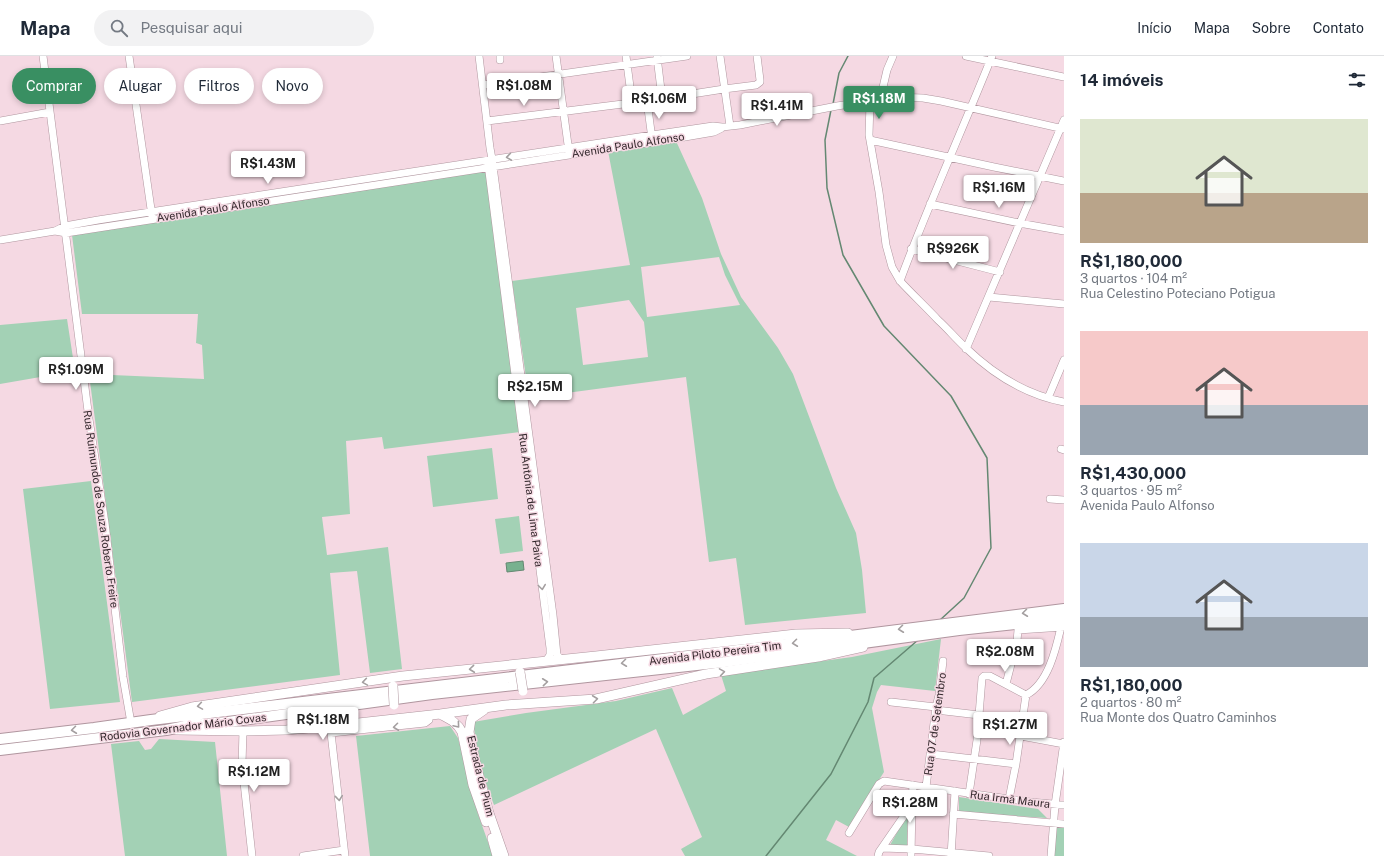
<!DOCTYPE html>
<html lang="pt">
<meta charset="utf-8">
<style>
:root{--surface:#fff;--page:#f2f2f3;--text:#1f2937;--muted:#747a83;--line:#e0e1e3;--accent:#398f62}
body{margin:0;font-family:"Public Sans",sans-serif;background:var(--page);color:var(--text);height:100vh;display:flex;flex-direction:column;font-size:15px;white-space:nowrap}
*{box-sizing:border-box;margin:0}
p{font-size:13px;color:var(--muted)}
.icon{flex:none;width:22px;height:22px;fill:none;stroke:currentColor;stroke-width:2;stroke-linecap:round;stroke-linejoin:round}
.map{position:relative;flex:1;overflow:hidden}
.panel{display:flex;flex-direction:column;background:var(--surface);width:320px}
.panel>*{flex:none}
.hud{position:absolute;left:12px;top:12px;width:380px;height:36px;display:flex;gap:8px}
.price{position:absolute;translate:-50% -34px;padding:0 9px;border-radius:4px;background:#fff;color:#222;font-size:13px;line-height:26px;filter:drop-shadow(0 1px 2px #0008)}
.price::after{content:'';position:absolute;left:50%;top:24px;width:12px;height:9px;margin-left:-6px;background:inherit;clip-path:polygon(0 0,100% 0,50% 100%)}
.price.on{background:var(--accent);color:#fff}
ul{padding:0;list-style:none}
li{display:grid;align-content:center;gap:8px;height:212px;padding:0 16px}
li span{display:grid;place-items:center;height:124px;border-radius:0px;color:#555}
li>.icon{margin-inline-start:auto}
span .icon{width:72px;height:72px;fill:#fffc;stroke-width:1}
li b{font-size:17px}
h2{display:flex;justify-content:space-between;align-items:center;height:48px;padding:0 16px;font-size:17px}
.chip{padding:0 14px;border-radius:18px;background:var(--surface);box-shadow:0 2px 6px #0003;font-size:14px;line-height:36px}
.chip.on{background:var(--accent);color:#fff}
header{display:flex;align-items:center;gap:24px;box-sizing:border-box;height:56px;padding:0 20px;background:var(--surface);border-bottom:1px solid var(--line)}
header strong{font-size:19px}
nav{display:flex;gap:22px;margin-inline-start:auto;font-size:14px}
.search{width:280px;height:36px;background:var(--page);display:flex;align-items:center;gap:10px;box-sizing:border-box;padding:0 14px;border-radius:22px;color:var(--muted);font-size:15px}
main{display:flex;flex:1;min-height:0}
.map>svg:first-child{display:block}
</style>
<header>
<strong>Mapa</strong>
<div class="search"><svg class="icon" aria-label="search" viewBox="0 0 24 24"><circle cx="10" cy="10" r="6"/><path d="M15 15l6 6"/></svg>Pesquisar aqui</div>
<nav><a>Início</a><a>Mapa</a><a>Sobre</a><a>Contato</a></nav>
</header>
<main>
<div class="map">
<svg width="1064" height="800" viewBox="0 0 1064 800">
<rect width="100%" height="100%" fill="#f5d9e3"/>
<!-- green -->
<path fill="#a3d1b5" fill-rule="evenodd" d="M676 85 702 142 721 198 741 241 778 292 793 318 836 432 856 477 862 514 866 557 745 569 736 502 709 506 686 321 529 342 512 225 630 209 608 95ZM719 201 725 219 740 249 647 261 641 211ZM629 244 644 266 648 301 583 309 576 252Z
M487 114 520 376 384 393 382 381 346 385 350 458 322 461 327 499 388 491 402 613 370 617 357 515 330 517 340 619 132 646 89 318 204 323 202 289 196 287 198 258H82L72 179Z
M67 263 75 315 0 328V269Z
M492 392 498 443 433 451 427 400Z
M91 425 120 646 50 653 23 433Z
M519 460 523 495 500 498 495 463Z
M941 583 935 635 881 629 877 636 872 652 884 716 849 771 836 764 826 784 857 800H685L681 793 702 781 656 673 494 749 480 711 473 666 526 657 616 645 672 632 683 659 726 635 721 619 852 601Z
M450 670 458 682 478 758 493 800H370L356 680Z
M159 683 215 686 227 800H125L111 688 139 685 145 694 151 693Z
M959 741 1038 753 1047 762 959 756Z
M908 758 907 789H890L899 773Z
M1056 771 1064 772V800H1054Z"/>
<!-- water -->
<path fill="#78b18f" stroke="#648872" d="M523 505 524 514 507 516 506 507Z"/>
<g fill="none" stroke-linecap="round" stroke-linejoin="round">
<!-- stream -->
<path stroke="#648872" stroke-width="1.5" d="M833 48 839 17 848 0
M831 54 825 84 827 132 843 199 884 270 951 340 987 402 991 492 964 542 940 564
M766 800 831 718 868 646 874 622 918 584"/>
<defs>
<path id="minor" d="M43 0 89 363 105 467 123 621 131 667
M129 0 152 160
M479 0 490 92 492 103 553 559 557 599 561 603
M500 0V4
M556 0 569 96
M626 0 632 46
M720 0 730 70
M966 0 1064 21
M657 1 662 42
M483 29 687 0
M880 44 887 14 893 0
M647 45 652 83
M870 46 869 79 879 136 886 189 892 211 900 225C912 238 926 251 938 264 948 273 956 283 966 292 993 318 1027 339 1064 346
M0 65 50 56
M487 65 647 45 724 33 756 29 760 26V24L757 0
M870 84 994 111 1064 125
M488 108 550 592V599L546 605
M930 148 1019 167 1064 175
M55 175 66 177 679 82 714 76 722 72
M0 184 55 175 65 170 98 164 652 79 713 70 722 71 740 69 837 50 895 41 923 42 941 45 1064 73
M911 193 1000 216
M900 225C928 149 962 75 992 0
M989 241 1064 248
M966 293 1064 64
M1048 342 1064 304
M1061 393 1064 394
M1050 443 1064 444
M1006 628 1017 585 1018 574 1064 571
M891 646 936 651
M936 654 979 659
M243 675 242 708 252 800
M1021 680 1064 688
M931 698 1016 708
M926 731 936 651 939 639 943 605
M969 738 977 684 982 622 984 620H990L1026 639
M1009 743 1016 708 1026 639C1048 628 1056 593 1061 571
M953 758 1064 768
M849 777 879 728 884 725 1030 746 1064 749
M882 792 912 793 989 800
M303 800 344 794
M345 800 331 677 425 667 429 664 428 659
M878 800 879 796 908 754 912 746 913 729
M911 800 912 748
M951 800 955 735
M1051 800 1055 749 1064 686"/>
<path id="major" d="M484 654 471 663 469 676 476 709 489 757 504 800
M440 658C449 663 457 666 462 676L473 729 486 766
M160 660 192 651 403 620 596 600 796 578 848 577
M177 674 243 675 286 674 331 670 440 658 506 649 596 643 706 618 818 601 863 591
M492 782 497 800"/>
<path id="highway" d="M0 683 94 672 151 664 763 591 1064 553
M0 694 166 674 191 669 228 666 432 638 724 606 959 574 1064 563"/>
</defs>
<!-- minor casing -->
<use href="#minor" stroke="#b0969f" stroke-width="8"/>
<!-- major casing -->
<use href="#major" stroke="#b0969f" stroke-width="10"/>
<!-- highway casing -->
<use href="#highway" stroke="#b0969f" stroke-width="12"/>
<!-- minor -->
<use href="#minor" stroke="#fff" stroke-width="7"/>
<!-- major -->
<use href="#major" stroke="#fff" stroke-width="9"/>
<!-- highway -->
<use href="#highway" stroke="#fff" stroke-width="10"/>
<defs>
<path id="major-bridge" d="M520 616 523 635
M393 630 394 649"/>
</defs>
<!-- major-bridge casing -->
<use href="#major-bridge" stroke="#b0969f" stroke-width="10" stroke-linecap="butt"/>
<!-- major-bridge -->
<use href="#major-bridge" stroke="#fff" stroke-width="9"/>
</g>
<!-- one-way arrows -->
<defs><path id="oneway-chevron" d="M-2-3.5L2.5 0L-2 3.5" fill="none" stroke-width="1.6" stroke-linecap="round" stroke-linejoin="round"/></defs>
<g stroke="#a49fa0">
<use href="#oneway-chevron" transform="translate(509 101) rotate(172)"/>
<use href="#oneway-chevron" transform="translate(542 531) rotate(82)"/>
<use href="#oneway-chevron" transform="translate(1025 557) rotate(173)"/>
<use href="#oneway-chevron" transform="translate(901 573) rotate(173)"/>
<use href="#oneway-chevron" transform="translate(795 587) rotate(173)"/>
<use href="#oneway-chevron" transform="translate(624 607) rotate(173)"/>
<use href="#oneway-chevron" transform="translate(472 613) rotate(174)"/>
<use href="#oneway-chevron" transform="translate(722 616) rotate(-9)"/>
<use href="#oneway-chevron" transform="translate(365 626) rotate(171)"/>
<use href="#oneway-chevron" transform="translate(545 626) rotate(-6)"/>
<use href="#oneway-chevron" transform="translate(595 643) rotate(-7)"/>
<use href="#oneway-chevron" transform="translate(200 650) rotate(171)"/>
<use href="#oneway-chevron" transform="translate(457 669) rotate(50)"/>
<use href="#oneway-chevron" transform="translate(396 671) rotate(173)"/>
<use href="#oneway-chevron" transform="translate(74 674) rotate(173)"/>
<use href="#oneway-chevron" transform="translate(339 742) rotate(84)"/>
</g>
<g text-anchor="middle" stroke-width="3" stroke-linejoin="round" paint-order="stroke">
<!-- street labels -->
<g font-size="11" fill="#34292d" stroke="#f5d9e3">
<text transform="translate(628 89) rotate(-9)" y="4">Avenida Paulo Alfonso</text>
<text transform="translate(213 153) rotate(-9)" y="4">Avenida Paulo Alfonso</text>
<text transform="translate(531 444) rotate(83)" y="4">Rua Antônia de Lima Paiva</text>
<text transform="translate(101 453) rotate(82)" y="4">Rua Ruimundo de Souza Roberto Freire</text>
<text transform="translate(715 597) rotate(-7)" y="4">Avenida Piloto Pereira Tim</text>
<text transform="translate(935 668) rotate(-82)" y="4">Rua 07 de Setembro</text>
<text transform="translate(183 671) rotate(-7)" y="4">Rodovia Governador Mário Covas</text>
<text transform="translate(481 720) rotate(76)" y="4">Estrada de Pium</text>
<text transform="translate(1010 743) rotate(7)" y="4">Rua Irmã Maura</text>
</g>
</g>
</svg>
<b class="price" style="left:524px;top:51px">R$1.08M</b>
<b class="price" style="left:659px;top:64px">R$1.06M</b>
<b class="price on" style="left:879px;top:64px">R$1.18M</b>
<b class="price" style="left:777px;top:71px">R$1.41M</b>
<b class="price" style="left:268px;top:129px">R$1.43M</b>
<b class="price" style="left:999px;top:153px">R$1.16M</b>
<b class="price" style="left:953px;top:214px">R$926K</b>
<b class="price" style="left:76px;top:335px">R$1.09M</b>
<b class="price" style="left:535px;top:352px">R$2.15M</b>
<b class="price" style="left:1005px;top:617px">R$2.08M</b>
<b class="price" style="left:323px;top:685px">R$1.18M</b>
<b class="price" style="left:1010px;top:690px">R$1.27M</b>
<b class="price" style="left:254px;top:737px">R$1.12M</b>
<b class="price" style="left:910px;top:768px">R$1.28M</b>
<div class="hud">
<a class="chip on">Comprar</a>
<a class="chip">Alugar</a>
<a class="chip">Filtros</a>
<a class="chip">Novo</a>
</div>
</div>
<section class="panel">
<h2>14 imóveis<svg class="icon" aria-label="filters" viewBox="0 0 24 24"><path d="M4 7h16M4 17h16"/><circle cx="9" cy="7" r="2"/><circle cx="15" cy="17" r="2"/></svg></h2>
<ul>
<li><span style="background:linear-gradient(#dfe7d0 60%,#b9a48a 0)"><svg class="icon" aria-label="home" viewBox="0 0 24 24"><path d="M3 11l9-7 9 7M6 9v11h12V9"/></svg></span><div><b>R$1,180,000</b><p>3 quartos · 104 m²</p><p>Rua Celestino Poteciano Potigua</p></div></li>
<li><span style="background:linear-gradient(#f6c9c9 60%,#9aa5b1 0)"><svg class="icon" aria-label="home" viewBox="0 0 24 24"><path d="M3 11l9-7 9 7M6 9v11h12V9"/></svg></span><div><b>R$1,430,000</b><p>3 quartos · 95 m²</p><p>Avenida Paulo Alfonso</p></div></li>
<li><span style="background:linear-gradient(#c9d6e8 60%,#9aa5b1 0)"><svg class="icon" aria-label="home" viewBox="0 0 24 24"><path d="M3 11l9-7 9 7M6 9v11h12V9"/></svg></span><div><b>R$1,180,000</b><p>2 quartos · 80 m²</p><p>Rua Monte dos Quatro Caminhos</p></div></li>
</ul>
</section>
</main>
